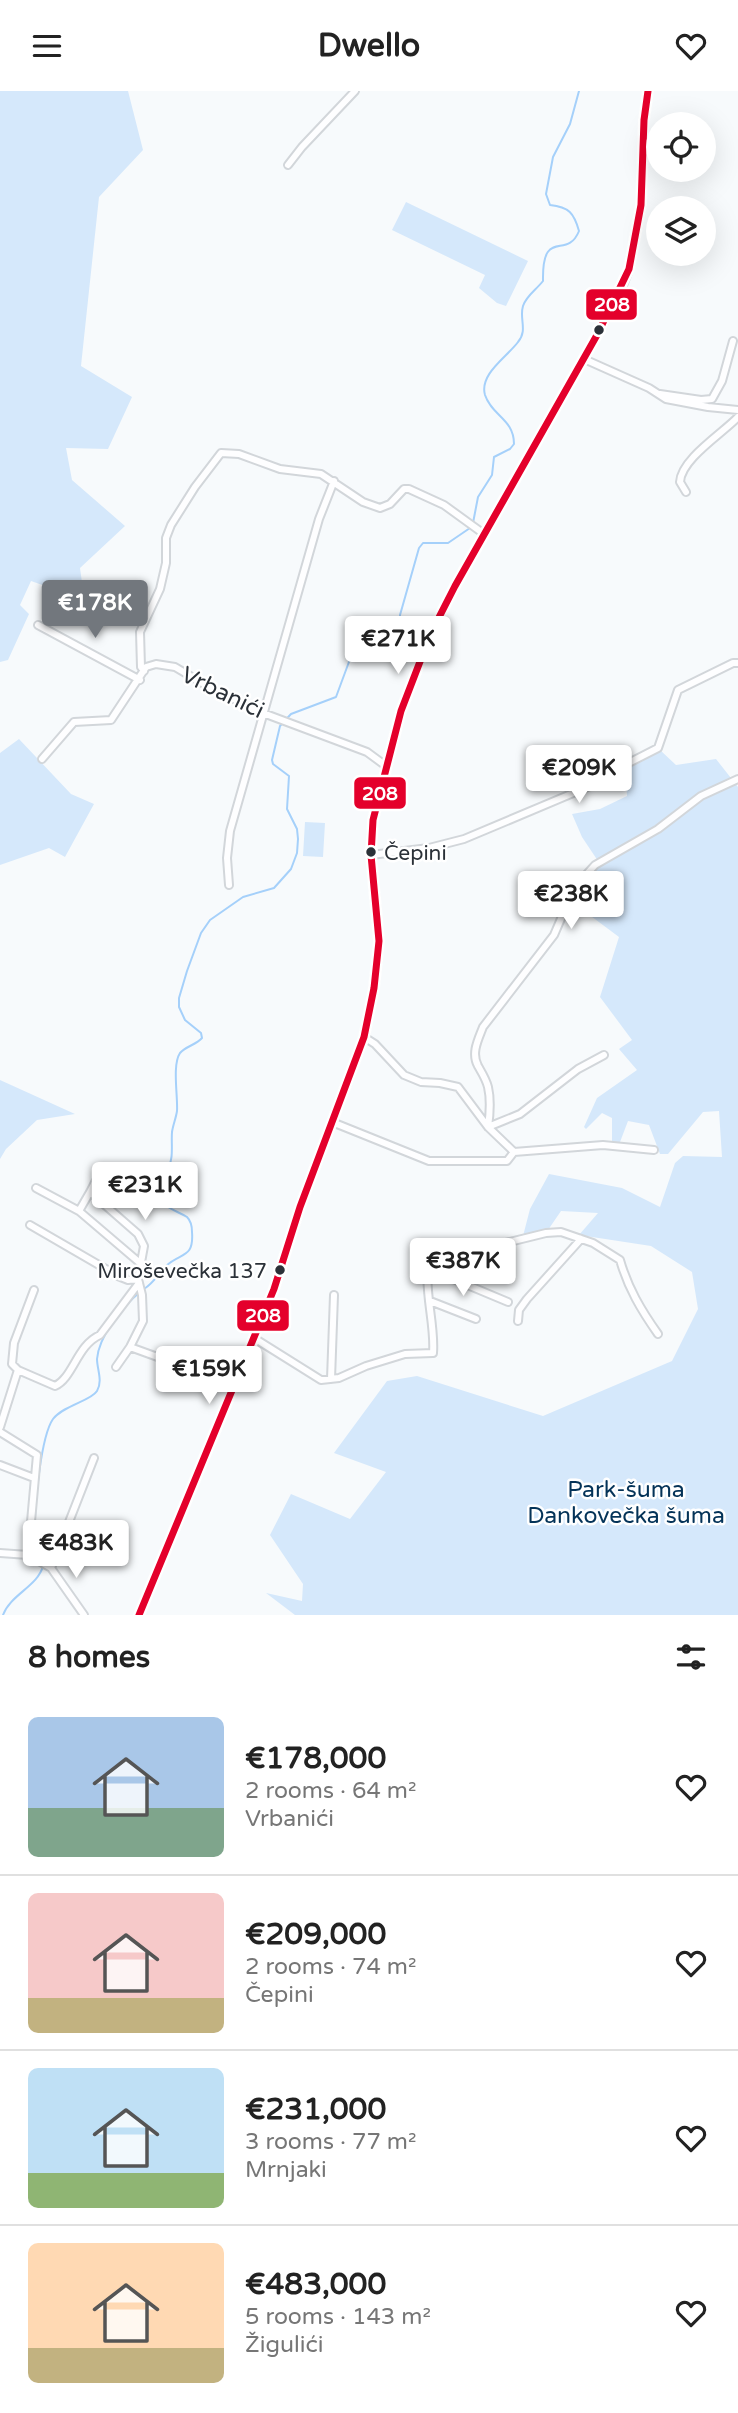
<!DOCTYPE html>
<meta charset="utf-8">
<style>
:root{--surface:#fff;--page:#f6f6f6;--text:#222;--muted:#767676;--line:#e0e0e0;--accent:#72777d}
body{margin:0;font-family:"Varela Round",sans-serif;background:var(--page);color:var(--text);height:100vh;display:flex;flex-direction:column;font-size:26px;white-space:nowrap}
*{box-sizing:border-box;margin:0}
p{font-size:23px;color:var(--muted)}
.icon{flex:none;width:38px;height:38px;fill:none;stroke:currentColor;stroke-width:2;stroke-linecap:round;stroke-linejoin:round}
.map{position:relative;height:1524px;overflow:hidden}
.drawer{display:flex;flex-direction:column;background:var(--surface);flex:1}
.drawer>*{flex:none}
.buttons{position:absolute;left:646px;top:21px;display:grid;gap:14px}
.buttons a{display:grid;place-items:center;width:70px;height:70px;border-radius:50%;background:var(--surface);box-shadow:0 7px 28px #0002;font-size:35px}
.price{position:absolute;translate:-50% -60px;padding:0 16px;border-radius:7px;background:#fff;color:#222;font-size:23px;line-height:46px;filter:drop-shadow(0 2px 4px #0008)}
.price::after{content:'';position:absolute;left:50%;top:42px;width:21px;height:16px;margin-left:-10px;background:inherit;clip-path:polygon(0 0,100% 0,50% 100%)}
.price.current{background:var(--accent);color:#fff}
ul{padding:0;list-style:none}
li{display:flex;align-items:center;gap:21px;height:175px;padding:0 28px}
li+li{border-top:2px solid var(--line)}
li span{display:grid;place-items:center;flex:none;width:196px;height:140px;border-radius:10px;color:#555}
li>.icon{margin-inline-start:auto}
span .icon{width:84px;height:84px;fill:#fffc;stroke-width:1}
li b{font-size:30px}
h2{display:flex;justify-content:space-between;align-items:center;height:84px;padding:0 28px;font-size:30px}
header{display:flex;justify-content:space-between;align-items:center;height:91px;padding:0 28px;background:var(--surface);font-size:32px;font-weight:800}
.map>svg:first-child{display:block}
</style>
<header><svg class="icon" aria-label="menu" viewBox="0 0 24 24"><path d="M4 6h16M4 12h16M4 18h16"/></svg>Dwello<svg class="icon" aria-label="heart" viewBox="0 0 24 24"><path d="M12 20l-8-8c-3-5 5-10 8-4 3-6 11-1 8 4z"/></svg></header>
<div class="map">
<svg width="738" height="1524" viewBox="0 0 738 1524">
<rect width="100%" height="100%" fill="#f7fafc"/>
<!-- green -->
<path fill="#d5e8fb" d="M0 0H128L143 59 99 106 81 275 132 306 108 358 66 357 72 389 125 435 80 477 84 506 79 515 54 498 31 490 20 514 29 523 8 569 0 571Z
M406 111 528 170 506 215 497 212 479 197 485 184 392 139Z
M19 648 71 703 94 713 65 766 49 757 0 774V662Z
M660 659 676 674 716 668 738 696V1524H295L266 1502 302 1510 303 1493 270 1444 291 1403 350 1428 386 1381 334 1362 387 1290 417 1285 543 1325 672 1270 698 1218 692 1181 651 1155 579 1144 598 1122 561 1120 548 1139 523 1145 530 1118 549 1083 622 1097 660 1116 675 1072 683 1065 722 1066 719 1020 703 1021 668 1063H660L649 1034 628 1030 620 1051 612 1052V1027L602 1022 586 1038 584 1036 597 1007 637 979 619 958 632 949 600 906 619 846 572 811 600 773 582 746 572 723 600 718 627 705 625 677Z
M305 731 325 732 323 766 303 765Z
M0 989 75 1023 37 1029 6 1058 0 1068Z"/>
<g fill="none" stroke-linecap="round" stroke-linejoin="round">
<!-- stream -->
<path stroke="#a5d0fa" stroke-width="2" d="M473 432 478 406 492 384 494 366 510 358 514 353C514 328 492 325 485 304 479 283 507 266 518 251 528 239 519 228 523 215 526 205 536 199 543 190 542 135 567 170 579 140 574 122 569 116 550 114L546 103 553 66 570 33 579 0
M144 1198C154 1192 158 1183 166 1175 181 1161 194 1168 192 1141 192 1135 191 1130 187 1126 176 1119 163 1118 160 1103 158 1093 164 1087 168 1078 174 1067 171 1053 172 1041 173 1034 176 1027 177 1020 178 1005 172 974 180 962 186 955 196 954 202 947L201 942 185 929 179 916V907L187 880 201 842 210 829 243 806 274 797 291 778 297 762 298 748 297 738 287 718 289 685 273 673 272 669 280 635 291 623 336 606 353 560 360 555 392 552 399 541 400 524 419 457 423 452H448L470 437
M3 1524C10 1504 38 1495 43 1475 46 1463 36 1450 35 1439 34 1416 41 1345 53 1328 64 1314 91 1310 97 1300 103 1290 97 1278 97 1268 99 1245 122 1216 140 1201"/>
<defs>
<path id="minor" d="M288 74 302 56 355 0
M584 268 649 297 666 308 708 316 738 319
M660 303 701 309 712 308 722 290 733 250
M686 401 680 391C681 368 723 342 738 326
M38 534 140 589
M144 580 141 576 140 541 160 498 166 472V447L171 434 195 396 221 362 239 363 280 378 321 383 363 411 380 417 390 413 404 398H409L444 414 484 443
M42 668 74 631 111 629 146 576 156 573 175 576 209 596 263 622 367 661 386 675
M371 764 429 757 464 748 590 695 607 683 658 657 678 599 733 572H738
M229 794 227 767 230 740 319 428 334 390
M364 946 375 953 404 984 421 991 440 992 458 996 488 1036 514 1061
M332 1031 429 1070H507L514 1061
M488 1036C490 1022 491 1009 488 996 486 988 482 982 478 975 471 962 478 949 483 936L554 844 566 816 585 785 595 774 658 738 701 705 738 688
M488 1036 520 1023 578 978 604 964
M514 1061 603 1054 654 1059
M102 1078 90 1101 138 1143 144 1155 138 1188 142 1204 143 1230 130 1256 116 1276
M36 1097 79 1120 140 1172
M79 1120 90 1101
M30 1134 118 1185 128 1189 138 1188
M429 1178 508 1211
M430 1210 476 1228
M518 1230 519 1219 527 1208 581 1148
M254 1247 321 1289 339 1287 366 1275 405 1263 433 1262C436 1227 417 1184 436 1153L493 1155 546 1142 561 1141 593 1152 620 1169C628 1197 641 1219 658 1243
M130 1256 174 1272 237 1287
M18 1279 55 1295C73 1287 77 1254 100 1244L139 1192
M331 1288 334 1204
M0 1336 18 1279 12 1273 14 1252 34 1199
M0 1341 37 1364 28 1464
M0 1374 34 1387
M0 1462 28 1464 51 1477 84 1524
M51 1477 94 1367"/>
<path id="secondary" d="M139 1524 274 1198 300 1116 364 946 374 897 379 850 371 764 373 729 401 620 431 542 455 495 597 244 623 193 629 178 641 114 644 29 648 0"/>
</defs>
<!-- minor casing -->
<use href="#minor" stroke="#d2d6da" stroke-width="10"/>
<!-- secondary casing -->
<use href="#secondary" stroke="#d2d6da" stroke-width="11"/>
<!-- minor -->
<use href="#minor" stroke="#fefeff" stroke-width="6"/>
<!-- secondary -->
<use href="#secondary" stroke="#f9fafc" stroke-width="8"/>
<defs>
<path id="bus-1" d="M139 1524 274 1198 300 1116 364 946 374 897 379 850 371 764 373 729 401 620 431 542 455 495 597 244 629 178 641 114 644 29 648 0"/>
</defs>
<!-- bus-1 casing -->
<use href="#bus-1" stroke="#fff" stroke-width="12"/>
<!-- bus-1 -->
<use href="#bus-1" stroke="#e4002b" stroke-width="7"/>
</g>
<!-- markers -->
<g fill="#2b3138" stroke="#fff" stroke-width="2.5">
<circle cx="599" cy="239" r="6"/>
<circle cx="371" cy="761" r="6"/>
<circle cx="280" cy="1179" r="6"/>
</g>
<g text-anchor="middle" stroke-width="5" stroke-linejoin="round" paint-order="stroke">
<!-- bus labels -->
<g font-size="21" fill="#2b3138" stroke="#fff" text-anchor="start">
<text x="384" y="769">Čepini</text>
<text x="267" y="1187" text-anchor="end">Miroševečka 137</text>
</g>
<!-- street labels -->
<g font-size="23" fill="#2b3138" stroke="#fff">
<text transform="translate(223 601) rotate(26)" y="8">Vrbanići</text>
</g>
<!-- park labels -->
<g font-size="23" fill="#043358" stroke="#fff">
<text x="626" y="1406">Park-šuma<tspan x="626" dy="26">Dankovečka šuma</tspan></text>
</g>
</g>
<g stroke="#fff" stroke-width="2.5">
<rect x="585" y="197" width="53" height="33" rx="7" fill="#e4002b"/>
<rect x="353" y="685" width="54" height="34" rx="7" fill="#e4002b"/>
<rect x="236" y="1208" width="54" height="33" rx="7" fill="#e4002b"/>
</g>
<g font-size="19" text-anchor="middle" font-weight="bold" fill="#fff">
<text x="612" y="220">208</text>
<text x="380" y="709">208</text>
<text x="263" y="1231">208</text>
</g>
</svg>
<div class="buttons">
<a><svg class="icon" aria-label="locate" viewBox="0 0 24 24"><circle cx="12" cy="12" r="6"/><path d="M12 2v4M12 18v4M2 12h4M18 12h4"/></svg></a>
<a><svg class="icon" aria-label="layers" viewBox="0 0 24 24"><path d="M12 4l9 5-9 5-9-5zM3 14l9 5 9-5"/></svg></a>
</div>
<b class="price current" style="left:95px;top:549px">€178K</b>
<b class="price" style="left:398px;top:585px">€271K</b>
<b class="price" style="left:579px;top:714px">€209K</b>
<b class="price" style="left:571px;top:840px">€238K</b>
<b class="price" style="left:145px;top:1131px">€231K</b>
<b class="price" style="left:463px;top:1207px">€387K</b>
<b class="price" style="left:209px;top:1315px">€159K</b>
<b class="price" style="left:76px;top:1489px">€483K</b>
</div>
<section class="drawer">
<h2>8 homes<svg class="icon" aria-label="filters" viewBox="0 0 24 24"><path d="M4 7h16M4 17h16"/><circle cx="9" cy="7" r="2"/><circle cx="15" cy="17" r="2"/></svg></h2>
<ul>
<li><span style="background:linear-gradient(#a9c7e8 65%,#7fa58c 0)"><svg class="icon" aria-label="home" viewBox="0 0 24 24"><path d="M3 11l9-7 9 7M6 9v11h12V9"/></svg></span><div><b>€178,000</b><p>2 rooms · 64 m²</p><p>Vrbanići</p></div><svg class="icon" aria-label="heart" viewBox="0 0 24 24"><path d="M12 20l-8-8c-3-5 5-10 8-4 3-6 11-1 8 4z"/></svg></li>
<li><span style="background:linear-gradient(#f6c9c9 75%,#c2b280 0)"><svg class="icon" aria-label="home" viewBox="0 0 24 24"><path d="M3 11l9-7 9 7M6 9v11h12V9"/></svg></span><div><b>€209,000</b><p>2 rooms · 74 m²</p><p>Čepini</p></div><svg class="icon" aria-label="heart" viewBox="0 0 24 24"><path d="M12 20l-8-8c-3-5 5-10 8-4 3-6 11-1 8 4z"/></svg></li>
<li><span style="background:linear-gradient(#bfe0f5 75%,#8fb573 0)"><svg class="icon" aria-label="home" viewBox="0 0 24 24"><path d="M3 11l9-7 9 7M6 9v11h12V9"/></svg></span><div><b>€231,000</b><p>3 rooms · 77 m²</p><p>Mrnjaki</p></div><svg class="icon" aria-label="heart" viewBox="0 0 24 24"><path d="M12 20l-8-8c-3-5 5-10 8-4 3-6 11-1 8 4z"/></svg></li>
<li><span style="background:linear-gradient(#ffd9b3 75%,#c2b280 0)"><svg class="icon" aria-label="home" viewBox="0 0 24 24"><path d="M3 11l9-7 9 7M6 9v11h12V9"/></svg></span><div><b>€483,000</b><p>5 rooms · 143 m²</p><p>Žigulići</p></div><svg class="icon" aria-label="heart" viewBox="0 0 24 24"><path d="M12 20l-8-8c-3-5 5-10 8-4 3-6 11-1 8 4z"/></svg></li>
</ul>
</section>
